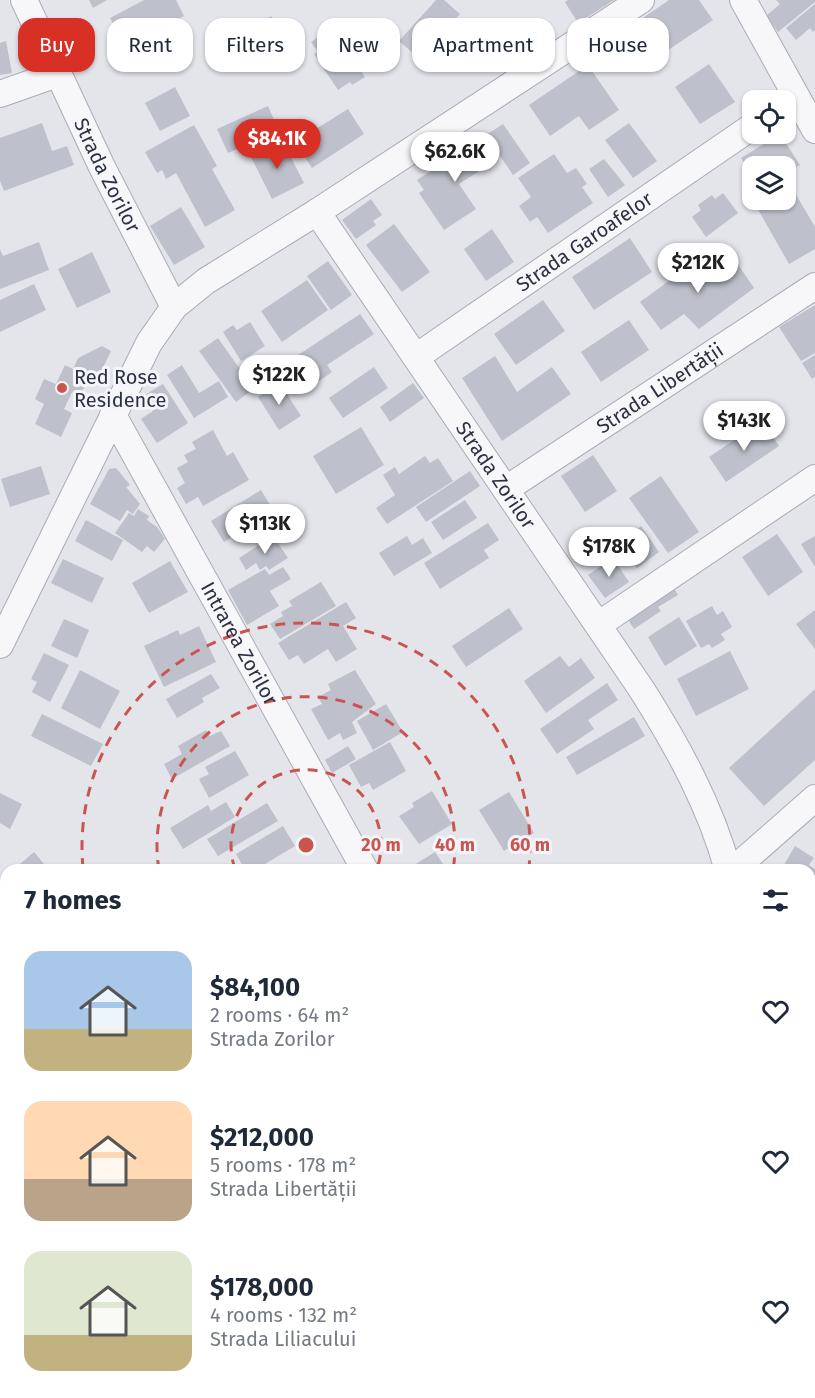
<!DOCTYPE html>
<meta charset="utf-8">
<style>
:root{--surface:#fff;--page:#f6f6f7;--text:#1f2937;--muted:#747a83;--accent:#d93025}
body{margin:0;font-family:"Fira Sans",sans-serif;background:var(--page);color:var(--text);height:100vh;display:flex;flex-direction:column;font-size:22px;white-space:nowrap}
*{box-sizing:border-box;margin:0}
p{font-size:20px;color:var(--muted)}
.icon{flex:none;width:33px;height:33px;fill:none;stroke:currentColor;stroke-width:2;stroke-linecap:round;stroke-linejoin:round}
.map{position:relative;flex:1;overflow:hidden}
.panel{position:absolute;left:0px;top:864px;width:816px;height:534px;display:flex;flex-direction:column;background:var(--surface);border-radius:18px 18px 0 0;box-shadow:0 2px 4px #0004}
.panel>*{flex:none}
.hud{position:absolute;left:18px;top:18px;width:780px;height:54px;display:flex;gap:12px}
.buttons{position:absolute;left:742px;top:90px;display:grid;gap:12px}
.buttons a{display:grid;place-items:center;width:54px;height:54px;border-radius:12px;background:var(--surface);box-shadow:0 2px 4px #0004;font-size:30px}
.price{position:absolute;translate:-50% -51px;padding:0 14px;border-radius:21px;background:#fff;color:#222;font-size:20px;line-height:39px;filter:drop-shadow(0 2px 3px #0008)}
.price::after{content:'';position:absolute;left:50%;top:36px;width:18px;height:14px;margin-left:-9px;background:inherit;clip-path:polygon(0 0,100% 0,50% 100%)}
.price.current{background:var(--accent);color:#fff}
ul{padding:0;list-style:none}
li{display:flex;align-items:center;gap:18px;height:150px;padding:0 24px}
li span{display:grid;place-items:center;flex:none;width:168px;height:120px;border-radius:18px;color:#555}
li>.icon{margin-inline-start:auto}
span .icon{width:72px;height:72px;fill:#fffc;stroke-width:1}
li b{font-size:26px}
h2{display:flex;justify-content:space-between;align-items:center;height:72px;padding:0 24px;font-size:26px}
.chip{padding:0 21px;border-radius:18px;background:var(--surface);box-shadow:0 2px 4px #0004;font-size:21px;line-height:54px}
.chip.current{background:var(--accent);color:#fff}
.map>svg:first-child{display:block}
</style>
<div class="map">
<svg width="815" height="1398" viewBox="0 0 815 1398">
<rect width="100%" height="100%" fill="#e4e5eb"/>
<!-- green -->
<path fill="#c6d5c5" d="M408 1392H479L476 1398H412Z"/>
<!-- building -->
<path fill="#bec0cb" d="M89 0H107L93 8Z
M144 0H176L184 16 125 47 110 18Z
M436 0H444L460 14 420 59 399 41Z
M568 0H614L578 23 565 2Z
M669 0H699L713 20 647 64 624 31Z
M776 0H815V2L778 32 766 16 780 4Z
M815 4V30L813 32 810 28 796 40 786 28Z
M271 16 287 42 257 60 248 45 257 39 251 29Z
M337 25 344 35 348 32 369 65 361 71 365 77 352 85 350 82 338 90 314 54 318 52 311 42Z
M6 41 12 73 0 75V43Z
M709 64 735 102 700 124 675 87Z
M588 65 619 110 589 130 579 116 550 136 529 105Z
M175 87 190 116 160 131 145 103Z
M268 106 279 131 228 153 217 129Z
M348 109 364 134 312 168 295 142Z
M42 123 52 151 67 146 74 165 4 191 0 181V138Z
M629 123 657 161 633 178 605 140Z
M503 124 530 163 513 175 486 135Z
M194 125 217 166 212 169 235 210 205 227 176 173 166 179 162 170 157 173 145 152Z
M780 134 800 165 786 173V166H753V178L741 158Z
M483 137 498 159 459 184 476 209 444 230 419 193 424 190 417 180Z
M274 143 277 148 284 144 304 183 272 199 250 155Z
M554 154 567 173 576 168 587 184 582 187 593 203 548 233 537 217 530 222 519 206 531 197 518 178Z
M604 159 625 185 608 197 589 169Z
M791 186 815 227V249L789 264 756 206 767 200H786V189Z
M723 193 738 213 706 237 692 217 701 210 698 205 712 195 715 199Z
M371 199 382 215 373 221 376 225 356 239 342 220Z
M181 207 205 247 174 265 150 226Z
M394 224 430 272 402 292 366 245Z
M492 229 514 262 486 281 464 249Z
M630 238 652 272 594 310 572 277Z
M39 242 49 270 0 289V249L3 256Z
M92 252 111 292 77 308 58 269Z
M731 254 754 288 699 329 684 314 661 330 640 302 699 259 707 271Z
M328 261 352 295 331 310 307 276Z
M307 280 328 310 282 342 261 311Z
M34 284 46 310 0 332V300Z
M543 300 565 331 516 365 494 334Z
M815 305V353L801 361 779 327Z
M360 314 374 334 327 365 332 372 308 389 289 361Z
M629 320 649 350 601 382 581 352Z
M250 322 265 346 241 361 223 332 233 325 237 330Z
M218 338 254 389 236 402 199 351Z
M102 346 111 351 97 380 89 376 80 396 72 392 64 409 72 413 61 437 35 424 44 404 35 399 44 379 56 384 65 365 73 369 78 358Z
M815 355V377L812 379 802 363Z
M495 356 517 392 552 367 571 394 502 441 462 378Z
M182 365 199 393 219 381 228 397 194 418 167 375Z
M374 367 388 388 343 418 329 398Z
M280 383 301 416 279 430 258 397Z
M413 383 424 398 390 422 380 407Z
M163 384 188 423 157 443 141 419 153 411 143 396Z
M762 421 779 446 726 482 709 457Z
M361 427 384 465 336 494 313 456Z
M213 430 227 456 233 452 249 480 203 506 198 497 186 504 177 488 185 483 177 468 188 462 184 455 196 449 192 442Z
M593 455 617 491 585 512 561 476Z
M425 456 430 463 438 458 453 481 387 524 376 508 395 495 383 475 395 467 399 474Z
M41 466 50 494 10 507 1 479Z
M116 468 130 485 126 487 140 504 133 514 127 510 120 521 90 504 109 469Z
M470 471 480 486 426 522 416 507Z
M661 476 699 532 668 553 629 498Z
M261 490 274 511 224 542 211 521Z
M465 500 477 518 443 540 431 522Z
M138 509 149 516 147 520 157 527 165 539 154 552 147 546 142 552 115 533 129 513 134 516Z
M86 520 123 540 112 561 75 541Z
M488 523 499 540 484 550 489 558 440 589 424 563Z
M641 526 659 552 637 568 618 543Z
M777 534 803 572 768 596 742 557Z
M273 536 288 558 269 570 266 566 260 570 256 563 246 570 239 558Z
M407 536 412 545 423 538 432 553 394 576 379 553Z
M815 536V567L801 544Z
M613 558 629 582 605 598 588 575Z
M63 559 104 578 92 603 51 583Z
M170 561 188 592 149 613 132 583Z
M283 567 291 579 270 591 279 606 247 625 228 590 265 569 269 575Z
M321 582 336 606 280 639 270 624 283 616 281 612 292 606 289 601Z
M672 585 678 595 658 607 661 611 634 629 625 615Z
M346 602 356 618 343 626 357 649 336 662 328 649 304 664 298 655 289 660 278 643Z
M712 606 717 615 723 611 732 627 721 634 725 640 712 648 709 644 701 648 686 621Z
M509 608 523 629 466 667 452 646Z
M815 610V649L796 624Z
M679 617 697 646 665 666 648 637Z
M64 619 89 630 77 658 51 646Z
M199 626 216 662 164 687 144 646 178 630 180 635Z
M730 651 749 689 696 716 677 679Z
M44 653 69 665 50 702 32 692 37 682 31 679Z
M560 656 569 667 581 658 595 678 546 713 524 681Z
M80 670 120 691 100 729 61 708Z
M355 670 376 704 352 722 357 733 343 740 340 733 328 740 311 709 322 704 318 697 331 690 328 684Z
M211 674 220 688 202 698 204 702 177 718 166 699Z
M607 683 618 700 588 720 594 729 557 754 540 729Z
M815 689V760L764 806 729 768Z
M386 704 403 732 373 750 357 721Z
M42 714 103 744 91 766 31 736Z
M634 717 645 736 577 775 566 757Z
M206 730 210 736 221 731 230 746 172 779 164 764 182 754 178 746Z
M390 742 406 771 373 790 369 783 361 787 349 765Z
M348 746 356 759 332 773 325 760Z
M235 751 249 775 209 798 199 779 209 774 205 767Z
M432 791 452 824 419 844 399 816 414 807 412 803Z
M509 792 534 833 504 851 479 810Z
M0 793 22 804 10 829 0 823Z
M226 802 235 817 183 849 170 828 208 805 211 811Z
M267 803 278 821 218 856 207 839Z
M283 826 295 846 255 870H245L236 854Z
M795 846 814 858 809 865 815 869V883L810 892V870H781Z
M34 852 49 870H13Z
M435 852 447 870H413L411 867Z
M6 887V909L0 902V892Z
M815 887V914L810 911V895Z
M810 921 815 924V955L810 952Z
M0 1031 6 1041V1069L0 1072Z
M6 1101V1129L0 1132V1105Z
M6 1132V1162L0 1166V1136Z
M6 1178V1210L0 1213V1181Z
M6 1214V1246L0 1250V1218Z
M810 1264 815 1268V1357L810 1353Z
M810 1359 815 1363V1389L812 1394Z
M560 1392H625L619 1398H553Z
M723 1392H752L758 1398H726L728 1396Z
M760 1392H790L797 1398H767Z"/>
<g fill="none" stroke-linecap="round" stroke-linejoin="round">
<defs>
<path id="lane" d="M20 1397 26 1392"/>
<g id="street">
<path id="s1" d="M24 0 102 167 174 307"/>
<path d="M743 0 815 130"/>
<path d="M0 94 57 74"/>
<path id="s2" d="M317 212 642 690C678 747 710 805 728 870"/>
<path id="s3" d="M416 357 753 126"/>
<path id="s4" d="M113 415 365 870"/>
<path id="s5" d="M506 489 815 286"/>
<path d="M598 625 815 478"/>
<path d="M0 645 149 343 174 307 206 281 317 212 641 0"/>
<path d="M733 870 815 798"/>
<path d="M0 939 6 949"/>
<path d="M810 1039 815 1048"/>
<path d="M178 1398 185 1392"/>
</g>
<path id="secondary" d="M810 1227 815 1221
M659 1398 665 1392"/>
</defs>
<!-- lane casing -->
<use href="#lane" stroke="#a9abb5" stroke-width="15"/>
<!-- street casing -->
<use href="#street" stroke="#a9abb5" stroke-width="28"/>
<!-- secondary casing -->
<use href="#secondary" stroke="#a9abb5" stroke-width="36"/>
<!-- path -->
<path stroke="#c2c3ca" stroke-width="4" stroke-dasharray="4.5 4.5" stroke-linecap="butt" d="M810 1149 815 1150"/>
<!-- lane -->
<use href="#lane" stroke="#f7f7f9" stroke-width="12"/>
<!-- street -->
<use href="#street" stroke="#f7f7f9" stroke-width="26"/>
<!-- secondary -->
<use href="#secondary" stroke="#fff" stroke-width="33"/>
</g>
<!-- distance rings -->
<g fill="none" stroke="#ca554f" stroke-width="3" stroke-dasharray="10 8">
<path d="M235 869A75 75 0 1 1 377 869"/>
<path d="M159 870A149 149 0 1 1 453 870"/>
<path d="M83 868A224 224 0 1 1 529 868"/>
</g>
<!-- markers -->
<circle fill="#ca554f" stroke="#f4f5f8" stroke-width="2" cx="62" cy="388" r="6"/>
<g text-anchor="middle" stroke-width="6" stroke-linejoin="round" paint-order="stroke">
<!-- street labels -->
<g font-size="20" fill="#2c3043" stroke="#f4f5f8">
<text dy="7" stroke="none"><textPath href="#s1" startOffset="194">Strada Zorilor</textPath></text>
<text dy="7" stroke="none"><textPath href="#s3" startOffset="204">Strada Garoafelor</textPath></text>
<text dy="7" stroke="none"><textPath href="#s5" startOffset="184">Strada Libertății</textPath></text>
<text dy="7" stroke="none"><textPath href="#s2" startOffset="318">Strada Zorilor</textPath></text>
<text dy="7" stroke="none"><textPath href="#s4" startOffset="261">Intrarea Zorilor</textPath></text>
</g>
<!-- poi labels -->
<g font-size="20" fill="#2c3043" stroke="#f4f5f8" text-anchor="start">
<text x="74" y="384">Red Rose<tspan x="74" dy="23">Residence</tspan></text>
</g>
</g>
<circle cx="306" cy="845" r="9" fill="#ca554f" stroke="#f4f5f8" stroke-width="3"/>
<g font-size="18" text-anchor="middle" font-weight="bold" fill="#ca554f" stroke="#f4f5f8" stroke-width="6" stroke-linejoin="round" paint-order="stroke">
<text x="381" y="851">20 m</text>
<text x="455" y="851">40 m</text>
<text x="530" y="851">60 m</text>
</g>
</svg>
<div class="buttons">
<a><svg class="icon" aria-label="locate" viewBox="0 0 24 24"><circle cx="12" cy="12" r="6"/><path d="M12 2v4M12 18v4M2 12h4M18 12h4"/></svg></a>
<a><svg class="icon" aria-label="layers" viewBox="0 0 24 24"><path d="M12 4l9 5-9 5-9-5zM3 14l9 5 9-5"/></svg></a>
</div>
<b class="price current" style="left:277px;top:170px">$84.1K</b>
<b class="price" style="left:455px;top:183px">$62.6K</b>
<b class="price" style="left:698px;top:294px">$212K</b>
<b class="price" style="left:279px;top:406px">$122K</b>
<b class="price" style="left:744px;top:452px">$143K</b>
<b class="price" style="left:265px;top:555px">$113K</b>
<b class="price" style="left:609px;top:578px">$178K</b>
<div class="hud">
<a class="chip current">Buy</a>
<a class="chip">Rent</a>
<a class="chip">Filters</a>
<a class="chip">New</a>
<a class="chip">Apartment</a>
<a class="chip">House</a>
</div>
<section class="panel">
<h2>7 homes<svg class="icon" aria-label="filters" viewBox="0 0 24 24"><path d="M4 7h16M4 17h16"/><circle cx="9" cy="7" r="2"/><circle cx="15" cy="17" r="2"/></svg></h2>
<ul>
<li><span style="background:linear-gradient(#a9c7e8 65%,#c2b280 0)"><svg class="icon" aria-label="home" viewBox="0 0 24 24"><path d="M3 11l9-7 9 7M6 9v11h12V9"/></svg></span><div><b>$84,100</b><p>2 rooms · 64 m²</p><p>Strada Zorilor</p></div><svg class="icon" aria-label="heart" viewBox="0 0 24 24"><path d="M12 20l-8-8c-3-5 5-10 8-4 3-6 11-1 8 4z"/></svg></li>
<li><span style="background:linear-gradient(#ffd9b3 65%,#b9a48a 0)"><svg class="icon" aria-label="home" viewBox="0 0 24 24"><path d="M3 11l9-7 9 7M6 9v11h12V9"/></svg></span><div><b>$212,000</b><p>5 rooms · 178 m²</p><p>Strada Libertății</p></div><svg class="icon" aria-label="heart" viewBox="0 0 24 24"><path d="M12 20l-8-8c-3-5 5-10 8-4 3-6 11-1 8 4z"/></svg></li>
<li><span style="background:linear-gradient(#dfe7d0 70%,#c2b280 0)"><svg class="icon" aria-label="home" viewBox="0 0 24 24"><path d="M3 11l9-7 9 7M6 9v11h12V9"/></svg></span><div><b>$178,000</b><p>4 rooms · 132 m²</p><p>Strada Liliacului</p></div><svg class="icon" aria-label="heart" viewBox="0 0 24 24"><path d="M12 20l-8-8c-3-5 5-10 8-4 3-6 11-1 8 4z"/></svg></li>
</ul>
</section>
</div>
